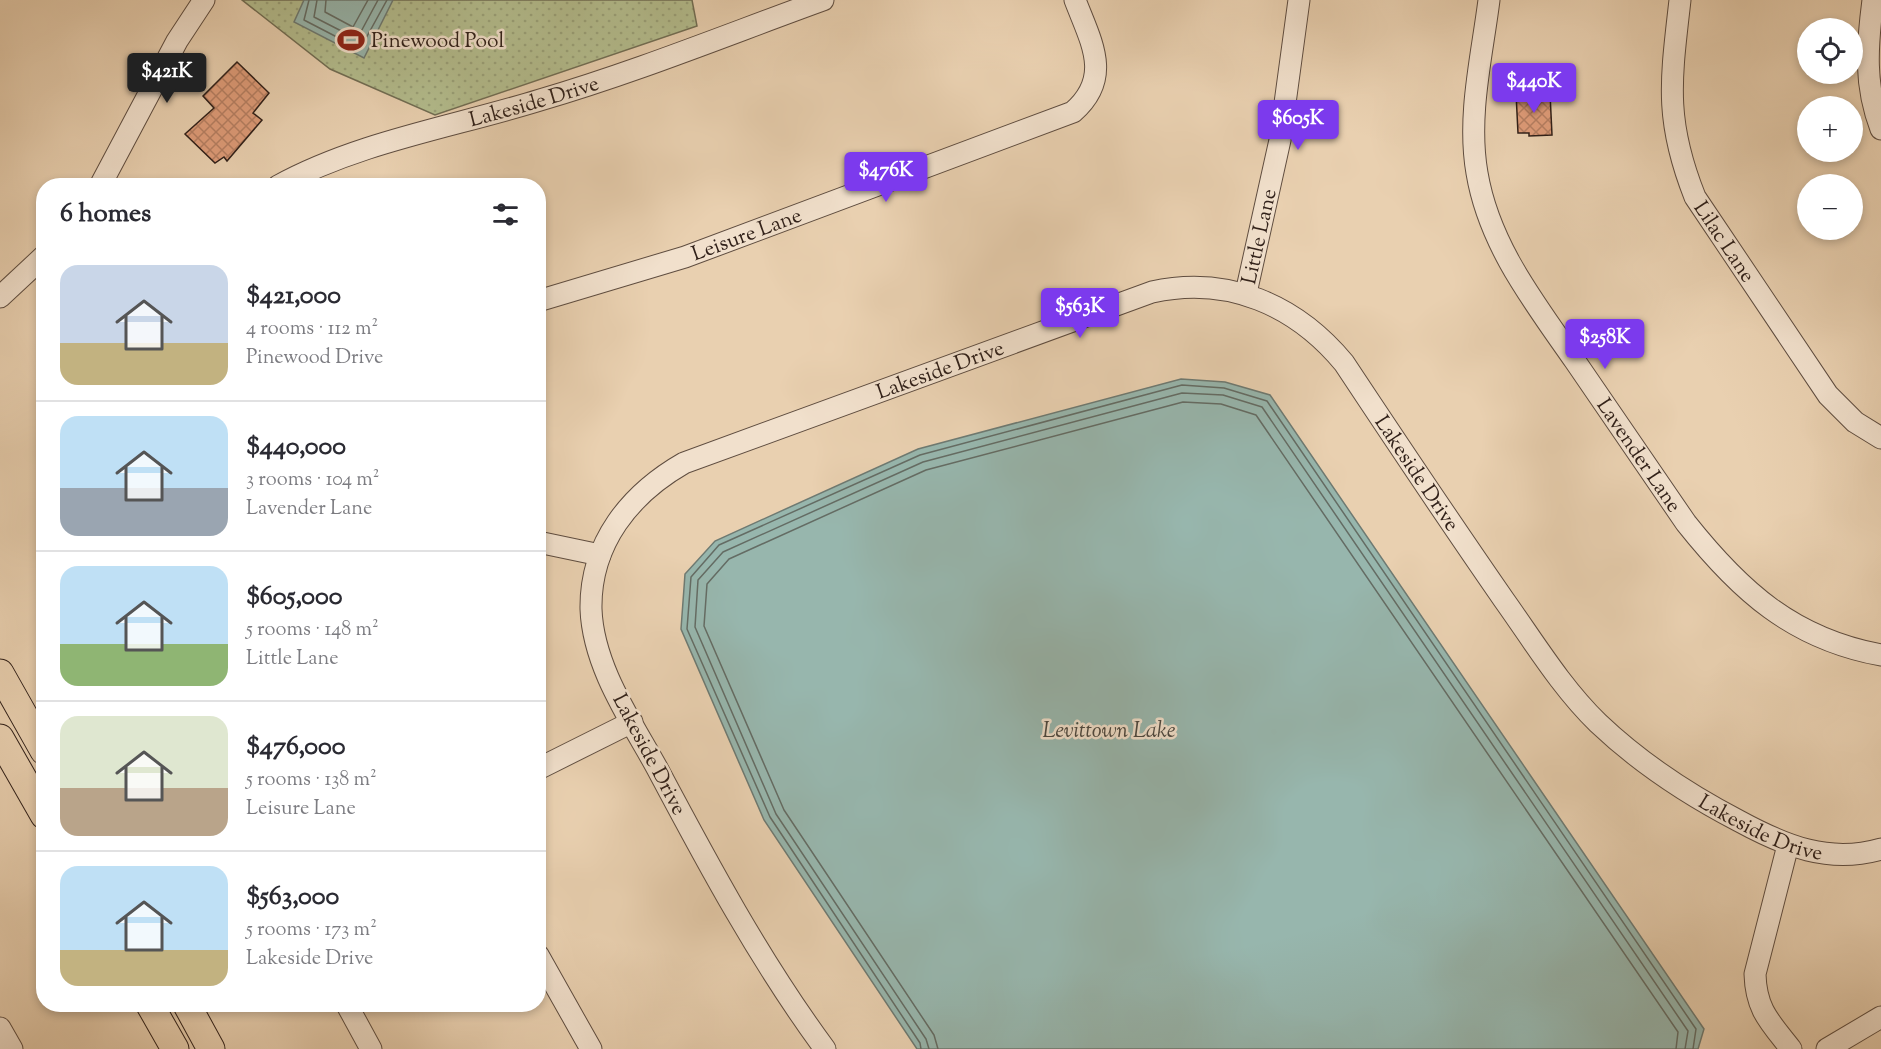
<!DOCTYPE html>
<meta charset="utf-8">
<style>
:root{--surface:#fff;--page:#f2f2f3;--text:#2b2b33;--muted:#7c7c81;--line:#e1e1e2;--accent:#7c3aed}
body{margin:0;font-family:"Sorts Mill Goudy",serif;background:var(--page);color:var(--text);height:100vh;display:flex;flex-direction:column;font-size:22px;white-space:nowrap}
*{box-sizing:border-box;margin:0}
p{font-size:20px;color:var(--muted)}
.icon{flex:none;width:33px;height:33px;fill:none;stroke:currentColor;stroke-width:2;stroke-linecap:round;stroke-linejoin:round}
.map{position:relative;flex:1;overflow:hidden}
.drawer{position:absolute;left:36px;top:178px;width:510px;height:834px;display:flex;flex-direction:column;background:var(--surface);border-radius:24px;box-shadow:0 3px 9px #0003}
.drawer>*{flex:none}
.tools{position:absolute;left:1797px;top:18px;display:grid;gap:12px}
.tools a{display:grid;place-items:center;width:66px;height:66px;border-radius:50%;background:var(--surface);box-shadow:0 3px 9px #0003;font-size:30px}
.price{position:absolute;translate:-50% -51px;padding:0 14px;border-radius:6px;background:var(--accent);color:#fff;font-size:20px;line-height:39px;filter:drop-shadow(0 2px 3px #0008)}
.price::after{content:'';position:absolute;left:50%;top:36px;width:18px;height:14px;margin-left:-9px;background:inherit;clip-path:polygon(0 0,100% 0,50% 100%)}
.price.active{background:#222;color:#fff}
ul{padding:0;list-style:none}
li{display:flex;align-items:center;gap:18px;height:150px;padding:0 24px}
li+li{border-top:2px solid var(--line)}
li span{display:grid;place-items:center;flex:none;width:168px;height:120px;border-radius:18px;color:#555}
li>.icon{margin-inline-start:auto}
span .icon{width:72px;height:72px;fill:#fffc;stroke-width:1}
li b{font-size:26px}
h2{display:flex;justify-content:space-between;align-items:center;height:72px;padding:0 24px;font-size:26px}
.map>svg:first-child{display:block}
</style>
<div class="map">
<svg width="1881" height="1049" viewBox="0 0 1881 1049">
<defs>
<pattern id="park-dots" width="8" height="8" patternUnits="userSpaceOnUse" patternTransform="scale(1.5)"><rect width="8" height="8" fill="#b3bc8d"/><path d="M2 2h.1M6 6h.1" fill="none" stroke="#9aa179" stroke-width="1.8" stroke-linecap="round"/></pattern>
<pattern id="building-cross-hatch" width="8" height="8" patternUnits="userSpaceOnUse" patternTransform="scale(1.5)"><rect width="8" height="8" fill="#de9c79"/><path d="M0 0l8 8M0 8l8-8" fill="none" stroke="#b57f62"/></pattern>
</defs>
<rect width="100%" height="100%" fill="#e9d0b0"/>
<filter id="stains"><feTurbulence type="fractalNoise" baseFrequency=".00333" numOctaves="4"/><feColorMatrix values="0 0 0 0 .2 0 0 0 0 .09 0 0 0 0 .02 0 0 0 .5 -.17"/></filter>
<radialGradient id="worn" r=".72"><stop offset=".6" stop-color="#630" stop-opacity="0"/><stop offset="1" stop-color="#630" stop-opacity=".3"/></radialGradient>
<!-- park -->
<path fill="url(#park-dots)" stroke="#726e54" stroke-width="1.5" d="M242 0H692L697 26 435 115 330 69Z"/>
<!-- water -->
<path fill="#97b6ad" stroke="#6e7a72" stroke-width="1.5" d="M304 0H393L364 58 294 22Z
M1181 379 1225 382 1270 395 1704 1029 1698 1049H917L764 820 681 629 685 574 715 541 918 449Z"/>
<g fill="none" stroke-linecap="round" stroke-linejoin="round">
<!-- shore -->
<path stroke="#646c64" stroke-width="1.5" d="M309 0 304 20 360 49 387 0
M317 0 314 17 357 39 378 0
M326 0 325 12 353 27 368 0
M921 1049 920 1043 770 817 687 629 691 577 719 545 920 455 1182 385 1224 388 1267 401 1696 1029 1693 1049
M929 1049 926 1039 776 814 695 627 698 580 723 552 923 462 1182 393 1223 395 1262 407 1688 1031 1685 1049
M938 1049 934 1035 784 810 704 626 707 584 729 559 926 470 1183 402 1221 404 1256 415 1678 1032 1676 1049"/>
</g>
<!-- building -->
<path fill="url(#building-cross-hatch)" stroke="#31211a" stroke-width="1.5" d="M237 62 269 93 253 113 262 120 227 161 224 157 215 163 185 134 214 108 203 96Z
M1516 93H1550L1552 135 1529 136V133H1518Z"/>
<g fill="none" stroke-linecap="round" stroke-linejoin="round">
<defs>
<g id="minor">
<path id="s1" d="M1489 0C1482 56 1467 116 1477 173 1489 245 1534 302 1575 361 1612 415 1649 469 1686 523 1740 591 1793 639 1881 655"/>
<path id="s2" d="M1680 0C1671 80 1664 119 1695 197L1828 395 1855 422 1881 438"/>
<path d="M1873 0C1867 46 1864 85 1881 129"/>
<path d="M100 186 177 41 204 0"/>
<path id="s3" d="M278 186C358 142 453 127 540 100 636 72 729 34 823 0"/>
<path id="s4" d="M1246 293 1280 140 1299 0"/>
<path d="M0 297 44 256"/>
<path id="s5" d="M538 301 685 257 1073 112C1113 77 1091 42 1075 0"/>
<path d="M538 542 600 555"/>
<path d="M538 769 632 722"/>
<path d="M1788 845 1755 974C1756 1010 1770 1022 1791 1049"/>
<path d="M538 955 591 1049"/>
<path d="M347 1005 371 1049"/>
<path d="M0 1028 12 1049"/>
<path id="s6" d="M825 1049C760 961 708 864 657 768 630 719 593 666 591 609 590 543 630 494 684 463L1152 292C1228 275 1296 305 1344 363 1397 443 1450 522 1504 600 1534 642 1561 687 1598 723 1639 762 1689 795 1739 821 1785 846 1829 864 1881 849"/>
<path d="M1827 1049 1881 1017"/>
</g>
<path id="major" d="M0 673 44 751
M0 738 44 815
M150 1005 175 1049
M187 1005 211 1049"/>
</defs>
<!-- minor casing -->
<use href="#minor" stroke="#5f4d40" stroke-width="23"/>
<!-- major casing -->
<use href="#major" stroke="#31211a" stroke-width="29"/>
<!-- minor -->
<use href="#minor" stroke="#f1e0cc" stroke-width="21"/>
<!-- major -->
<use href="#major" stroke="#e9d0b0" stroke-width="27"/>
</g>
<!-- icons -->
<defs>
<symbol id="stadium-bare" viewBox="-9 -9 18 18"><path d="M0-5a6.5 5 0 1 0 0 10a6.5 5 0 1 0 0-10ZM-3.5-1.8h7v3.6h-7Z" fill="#8f2418" stroke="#f1e0cc" stroke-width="2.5" paint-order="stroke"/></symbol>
</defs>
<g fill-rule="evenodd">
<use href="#stadium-bare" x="332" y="21" width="38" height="38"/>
</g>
<g text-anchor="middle" stroke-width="5" stroke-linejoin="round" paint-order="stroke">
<!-- poi labels -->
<g font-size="21" fill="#31211a" stroke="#f1e0cc" text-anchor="start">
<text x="371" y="47">Pinewood Pool</text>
</g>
<!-- street labels -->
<g font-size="21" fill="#31211a" stroke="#f1e0cc">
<text dy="7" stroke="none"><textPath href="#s3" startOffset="270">Lakeside Drive</textPath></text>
<text dy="7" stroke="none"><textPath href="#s5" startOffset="219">Leisure Lane</textPath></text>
<text dy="7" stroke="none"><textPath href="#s4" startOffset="58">Little Lane</textPath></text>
<text dy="7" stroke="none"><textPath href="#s2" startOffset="254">Lilac Lane</textPath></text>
<text dy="7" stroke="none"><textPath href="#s6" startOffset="956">Lakeside Drive</textPath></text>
<text dy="7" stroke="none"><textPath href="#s1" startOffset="502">Lavender Lane</textPath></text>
<text dy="7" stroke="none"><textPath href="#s6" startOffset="1530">Lakeside Drive</textPath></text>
<text transform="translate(650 754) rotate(62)" y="7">Lakeside Drive</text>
<text dy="7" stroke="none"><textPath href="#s6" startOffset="2034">Lakeside Drive</textPath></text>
</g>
<!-- water labels -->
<g font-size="22" font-style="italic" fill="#4a463f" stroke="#f1e0cc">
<text x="1109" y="737">Levittown Lake</text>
</g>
</g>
<rect width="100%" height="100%" filter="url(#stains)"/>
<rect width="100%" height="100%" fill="url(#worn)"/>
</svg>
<div class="tools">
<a><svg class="icon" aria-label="locate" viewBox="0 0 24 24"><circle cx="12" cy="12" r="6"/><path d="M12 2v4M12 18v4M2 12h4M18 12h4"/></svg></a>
<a>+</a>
<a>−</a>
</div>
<b class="price active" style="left:167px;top:104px">$421K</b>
<b class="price" style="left:1534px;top:114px">$440K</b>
<b class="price" style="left:1298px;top:151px">$605K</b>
<b class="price" style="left:886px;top:203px">$476K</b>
<b class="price" style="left:1080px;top:339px">$563K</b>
<b class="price" style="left:1605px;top:370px">$258K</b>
<section class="drawer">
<h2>6 homes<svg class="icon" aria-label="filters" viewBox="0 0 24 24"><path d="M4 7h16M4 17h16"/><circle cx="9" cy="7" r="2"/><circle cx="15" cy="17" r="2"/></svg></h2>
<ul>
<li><span style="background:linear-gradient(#c9d6e8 65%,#c2b280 0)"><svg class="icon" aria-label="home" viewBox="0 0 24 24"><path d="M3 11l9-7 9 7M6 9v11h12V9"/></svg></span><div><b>$421,000</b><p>4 rooms · 112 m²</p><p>Pinewood Drive</p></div></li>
<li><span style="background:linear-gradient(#bfe0f5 60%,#9aa5b1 0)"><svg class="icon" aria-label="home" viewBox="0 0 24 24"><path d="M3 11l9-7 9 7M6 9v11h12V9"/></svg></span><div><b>$440,000</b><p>3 rooms · 104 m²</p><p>Lavender Lane</p></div></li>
<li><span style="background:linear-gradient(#bfe0f5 65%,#8fb573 0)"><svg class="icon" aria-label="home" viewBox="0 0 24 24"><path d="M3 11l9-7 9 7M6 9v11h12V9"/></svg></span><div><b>$605,000</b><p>5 rooms · 148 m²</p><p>Little Lane</p></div></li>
<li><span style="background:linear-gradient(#dfe7d0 60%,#b9a48a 0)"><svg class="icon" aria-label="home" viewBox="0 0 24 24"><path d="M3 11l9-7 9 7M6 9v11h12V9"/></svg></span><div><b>$476,000</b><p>5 rooms · 138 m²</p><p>Leisure Lane</p></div></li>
<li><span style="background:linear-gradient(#bfe0f5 70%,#c2b280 0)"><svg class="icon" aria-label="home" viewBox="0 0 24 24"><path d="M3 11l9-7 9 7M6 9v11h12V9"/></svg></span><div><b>$563,000</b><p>5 rooms · 173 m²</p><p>Lakeside Drive</p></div></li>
</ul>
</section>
</div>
